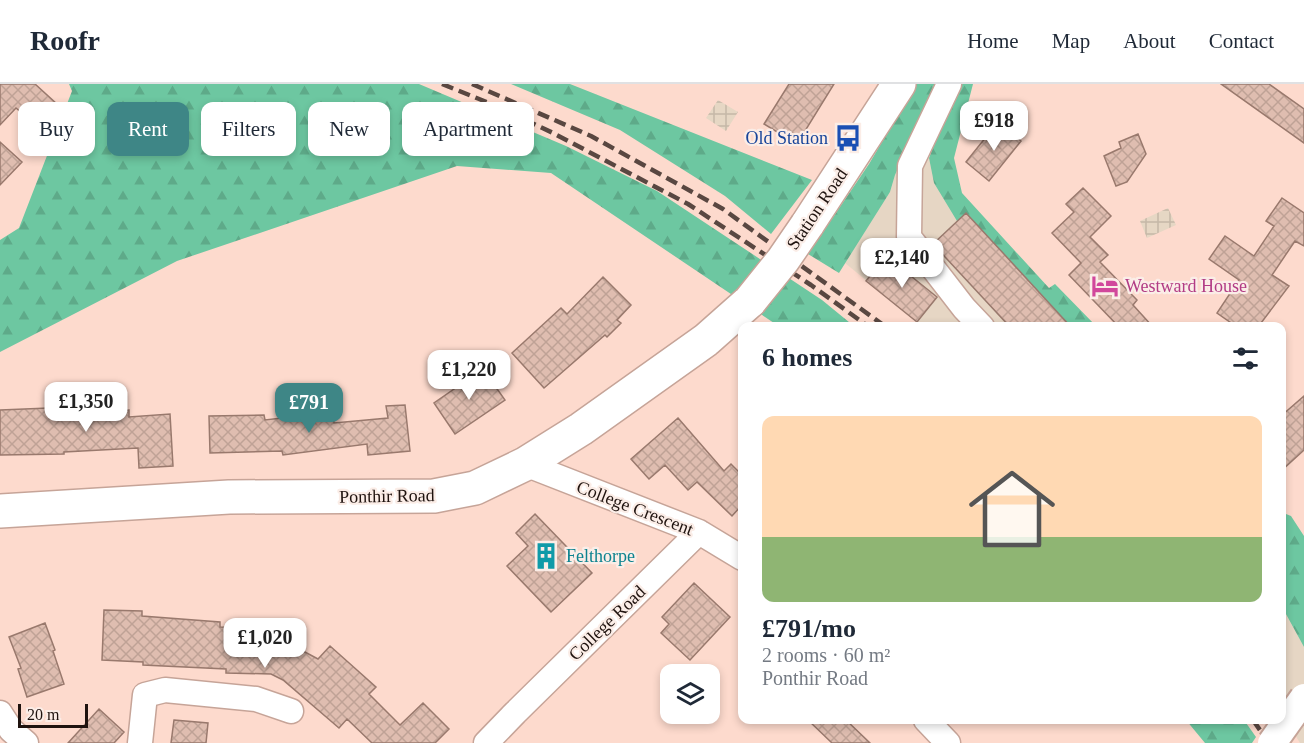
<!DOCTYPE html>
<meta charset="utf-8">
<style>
:root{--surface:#fff;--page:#f2f2f3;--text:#1f2937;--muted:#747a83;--line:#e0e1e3;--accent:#3e8686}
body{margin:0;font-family:Georgia,serif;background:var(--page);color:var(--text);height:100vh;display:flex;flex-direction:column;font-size:22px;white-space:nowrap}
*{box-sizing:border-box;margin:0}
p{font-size:20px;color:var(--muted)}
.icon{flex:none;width:33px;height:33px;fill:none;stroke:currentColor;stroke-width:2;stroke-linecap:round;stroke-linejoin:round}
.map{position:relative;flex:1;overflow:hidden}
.side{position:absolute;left:738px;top:238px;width:548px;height:402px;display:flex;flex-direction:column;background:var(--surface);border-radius:12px;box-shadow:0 3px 9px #0003}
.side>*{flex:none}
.top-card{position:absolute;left:18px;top:18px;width:570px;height:54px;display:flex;gap:12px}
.tools{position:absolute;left:660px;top:580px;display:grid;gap:12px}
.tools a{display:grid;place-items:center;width:60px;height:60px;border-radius:12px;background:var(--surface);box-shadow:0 3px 9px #0003;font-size:30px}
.scale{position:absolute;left:18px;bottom:15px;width:70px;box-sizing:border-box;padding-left:6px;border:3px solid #1f130f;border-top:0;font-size:16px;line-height:21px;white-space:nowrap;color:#1f130f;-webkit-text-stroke:4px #fbede7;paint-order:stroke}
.price{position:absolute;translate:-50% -51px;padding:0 14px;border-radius:12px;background:#fff;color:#222;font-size:20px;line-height:39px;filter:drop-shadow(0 2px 3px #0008)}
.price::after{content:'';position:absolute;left:50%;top:36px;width:18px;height:14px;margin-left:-9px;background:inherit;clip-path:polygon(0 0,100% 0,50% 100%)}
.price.current{background:var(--accent);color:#fff}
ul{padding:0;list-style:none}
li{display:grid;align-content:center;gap:12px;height:318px;padding:0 24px}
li+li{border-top:2px solid var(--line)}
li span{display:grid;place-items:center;height:186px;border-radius:12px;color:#555}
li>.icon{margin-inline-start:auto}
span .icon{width:108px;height:108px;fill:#fffc;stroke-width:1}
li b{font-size:26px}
h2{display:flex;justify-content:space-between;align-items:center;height:72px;padding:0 24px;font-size:26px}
.tag{padding:0 21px;border-radius:12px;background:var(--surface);box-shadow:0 3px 9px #0003;font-size:21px;line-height:54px}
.tag.current{background:var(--accent);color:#fff}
header{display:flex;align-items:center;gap:36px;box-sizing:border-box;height:84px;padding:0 30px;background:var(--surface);border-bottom:2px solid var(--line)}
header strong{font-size:28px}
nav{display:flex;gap:33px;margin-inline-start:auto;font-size:21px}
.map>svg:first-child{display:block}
</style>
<header>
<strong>Roofr</strong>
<nav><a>Home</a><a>Map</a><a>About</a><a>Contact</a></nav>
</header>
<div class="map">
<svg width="1304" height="659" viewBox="0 0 1304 659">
<defs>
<pattern id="industrial-grid" width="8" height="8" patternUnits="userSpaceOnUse" patternTransform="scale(1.5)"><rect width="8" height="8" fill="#e6d7c4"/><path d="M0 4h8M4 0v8" fill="none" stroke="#c5b8a7"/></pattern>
<pattern id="forest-firs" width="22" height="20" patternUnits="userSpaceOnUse" patternTransform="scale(1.5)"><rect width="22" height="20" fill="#6dc7a1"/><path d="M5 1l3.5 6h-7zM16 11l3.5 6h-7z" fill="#5eaa89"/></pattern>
<pattern id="building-cross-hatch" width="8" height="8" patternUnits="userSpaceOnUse" patternTransform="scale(1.5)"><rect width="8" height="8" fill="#dfbdb0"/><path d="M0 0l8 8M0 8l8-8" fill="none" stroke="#bfa296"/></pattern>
</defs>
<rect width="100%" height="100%" fill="#fddacd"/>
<!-- commercial -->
<path fill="#e6d6c4" d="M908 62 929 74 934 99 1071 243H917L915 241 917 238 845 179 890 108 895 91Z
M1281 521 1304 563V659H1300L1281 628Z"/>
<!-- industrial -->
<path fill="url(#industrial-grid)" d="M718 16 738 28 726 47 706 34Z
M1168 124 1176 141 1147 154 1140 137Z"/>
<!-- forest -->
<path fill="url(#forest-firs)" d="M69 0H419L566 62 657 107 822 216 855 243H780L551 89 457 82 177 177 0 268V156L19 144 72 7Z
M511 0H570L812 96 771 150 725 112 620 46Z
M916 0H937L895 91 890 108 839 189 808 170 869 80Z
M957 0H973L954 74 962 109 1049 204 1055 200 1097 243H1071L957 137 934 99 929 74Z
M1281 428 1291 432 1304 452V563L1281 521Z
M1186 636H1244L1256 653 1252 659H1205Z"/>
<!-- building -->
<path fill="url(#building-cross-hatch)" stroke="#99796d" stroke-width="1.5" d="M0 0H35L57 20 38 43 16 24 0 41Z
M789 0H834L797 60 764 40Z
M1221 0H1269L1304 25V59Z
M998 38 1021 57 989 97 966 78Z
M1138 50 1146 70 1127 98 1116 102 1104 72 1121 64 1119 58Z
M0 58 22 78 0 101Z
M1083 104 1111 132 1090 153 1108 171 1100 178 1137 216 1133 221 1153 243H1119L1069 191 1081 179 1052 149 1074 128 1066 120Z
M1282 114 1304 129V162L1295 157 1272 191 1289 202 1258 243H1237L1217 229 1239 196 1209 175 1225 152 1254 172 1274 142 1266 137Z
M966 129 1003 169 1071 243H1010L933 160Z
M886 172 937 213 917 238 866 197Z
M603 193 631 221 617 236 621 239 607 253 605 251 544 304 512 269 561 224 567 230Z
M483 285 505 316 455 350 434 319Z
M1304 312V366L1281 387V332Z
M405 321 410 367 368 371 367 360 283 371 282 367 210 369 209 332 264 331 265 336 333 328 334 339 388 334 386 322Z
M97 322V328L129 326V333L170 330 173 382 139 384 138 364 64 368V370L0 371V326Z
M678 334 724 387 731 380 742 391V421L732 432 697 398 688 406 665 381 649 395 631 375Z
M535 430 592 489 551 528 507 482 528 462 516 449Z
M694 499 730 533 690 576 661 549 669 540 662 533Z
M104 526 142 527V532L220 538V543L260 544 318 575 330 562 376 603 369 610 400 641 423 619 449 645 435 659H372L347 635 339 644 283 596 271 590 226 589V585L143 581V578L102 576Z
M45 539 55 566 53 567 64 600 27 613 18 585 21 584 9 553Z
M99 625 124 648 114 659H68Z
M174 636 208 639 206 659H171Z
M808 636H846L870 659H832Z"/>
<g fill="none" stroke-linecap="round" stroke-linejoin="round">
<defs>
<path id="minor" d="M949 0 910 82 909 153 964 224 982 243
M525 380 699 448 742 474
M0 629 11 646 26 659
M512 632 699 448
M926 636 948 659
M140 659 145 611 165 606 256 615 291 627
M486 659 515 629"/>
<path id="secondary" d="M807 141 899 0
M0 427 229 413 434 412 475 404 525 380 581 345 706 256 750 217"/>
</defs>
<!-- minor casing -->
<use href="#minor" stroke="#c6a498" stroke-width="27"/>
<!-- secondary casing -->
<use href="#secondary" stroke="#c6a498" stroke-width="36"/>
<!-- minor -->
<use href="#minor" stroke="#fff" stroke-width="24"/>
<!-- secondary -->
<use href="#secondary" stroke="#fff" stroke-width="33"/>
<!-- rail -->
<path stroke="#594741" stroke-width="4.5" stroke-dasharray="12 6" stroke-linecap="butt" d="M442 0 494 21 553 49 688 120 811 201 869 243
M472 0 591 52 723 125 886 243
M1253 636 1269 659
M1267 636 1283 659"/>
<defs>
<path id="tertiary-bridge" d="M1272 659 1304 614"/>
<path id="secondary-bridge" d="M750 217 783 176 807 141"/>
</defs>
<!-- tertiary-bridge casing -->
<use href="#tertiary-bridge" stroke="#c6a498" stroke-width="32" stroke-linecap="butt"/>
<!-- secondary-bridge casing -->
<use href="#secondary-bridge" stroke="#c6a498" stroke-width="36" stroke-linecap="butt"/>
<!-- tertiary-bridge -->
<use href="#tertiary-bridge" stroke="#fff" stroke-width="28"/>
<!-- secondary-bridge -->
<use href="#secondary-bridge" stroke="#fff" stroke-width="33"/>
</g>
<!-- icons -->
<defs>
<symbol id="bus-bare" viewBox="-9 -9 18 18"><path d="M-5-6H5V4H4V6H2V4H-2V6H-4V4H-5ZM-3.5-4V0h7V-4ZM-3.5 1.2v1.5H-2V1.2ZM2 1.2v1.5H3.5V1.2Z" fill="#1a4fb4" stroke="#fbede7" stroke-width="2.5" paint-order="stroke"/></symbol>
<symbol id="hotel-bare" viewBox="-9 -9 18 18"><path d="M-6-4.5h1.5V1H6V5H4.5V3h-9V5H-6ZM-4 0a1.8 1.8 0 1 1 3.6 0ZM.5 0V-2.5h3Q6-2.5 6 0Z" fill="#d1479c" stroke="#fbede7" stroke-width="2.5" paint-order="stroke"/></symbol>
<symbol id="building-bare" viewBox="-9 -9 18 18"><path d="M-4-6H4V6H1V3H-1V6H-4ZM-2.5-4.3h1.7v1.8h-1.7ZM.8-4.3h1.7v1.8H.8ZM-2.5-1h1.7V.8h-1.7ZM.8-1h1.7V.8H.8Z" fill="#0f9aa8" stroke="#fbede7" stroke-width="2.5" paint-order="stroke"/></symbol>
</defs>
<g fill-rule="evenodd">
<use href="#bus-bare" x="829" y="35" width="38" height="38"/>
<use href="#hotel-bare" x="1086" y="183" width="38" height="38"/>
<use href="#building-bare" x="527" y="453" width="38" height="38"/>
</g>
<g text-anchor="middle" stroke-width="4.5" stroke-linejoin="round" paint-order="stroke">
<!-- transit labels -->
<g font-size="18" fill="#164399" stroke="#fbede7" text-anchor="end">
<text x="828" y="60">Old Station</text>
</g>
<!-- street labels -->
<g font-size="18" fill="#1f130f" stroke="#fbede7">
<text transform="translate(817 125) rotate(-56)" y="6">Station Road</text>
<text transform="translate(387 412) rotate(-1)" y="6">Ponthir Road</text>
<text transform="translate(635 424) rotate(21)" y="6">College Crescent</text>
<text transform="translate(607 539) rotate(-44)" y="6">College Road</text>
</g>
<!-- hotel labels -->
<g font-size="18" fill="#b23c85" stroke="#fbede7" text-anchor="start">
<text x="1125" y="208">Westward House</text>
</g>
<!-- culture labels -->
<g font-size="18" fill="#0d838f" stroke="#fbede7" text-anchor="start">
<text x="566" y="478">Felthorpe</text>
</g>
</g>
</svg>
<div class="tools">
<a><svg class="icon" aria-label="layers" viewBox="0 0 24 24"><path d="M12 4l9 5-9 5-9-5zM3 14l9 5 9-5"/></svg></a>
</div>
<div class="scale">20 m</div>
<b class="price" style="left:994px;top:68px">£918</b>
<b class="price" style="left:902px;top:205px">£2,140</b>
<b class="price" style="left:469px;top:317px">£1,220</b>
<b class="price" style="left:86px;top:349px">£1,350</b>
<b class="price current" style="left:309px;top:350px">£791</b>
<b class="price" style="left:265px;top:585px">£1,020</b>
<div class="top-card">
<a class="tag">Buy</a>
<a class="tag current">Rent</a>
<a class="tag">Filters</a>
<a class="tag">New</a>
<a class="tag">Apartment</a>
</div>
<section class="side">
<h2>6 homes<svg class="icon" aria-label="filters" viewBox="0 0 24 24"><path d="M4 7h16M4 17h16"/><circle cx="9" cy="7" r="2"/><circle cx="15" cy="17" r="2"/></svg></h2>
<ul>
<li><span style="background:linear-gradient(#ffd9b3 65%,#8fb573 0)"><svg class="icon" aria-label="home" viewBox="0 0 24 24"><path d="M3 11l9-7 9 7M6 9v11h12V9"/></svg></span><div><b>£791/mo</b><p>2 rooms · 60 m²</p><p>Ponthir Road</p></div></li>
</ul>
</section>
</div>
